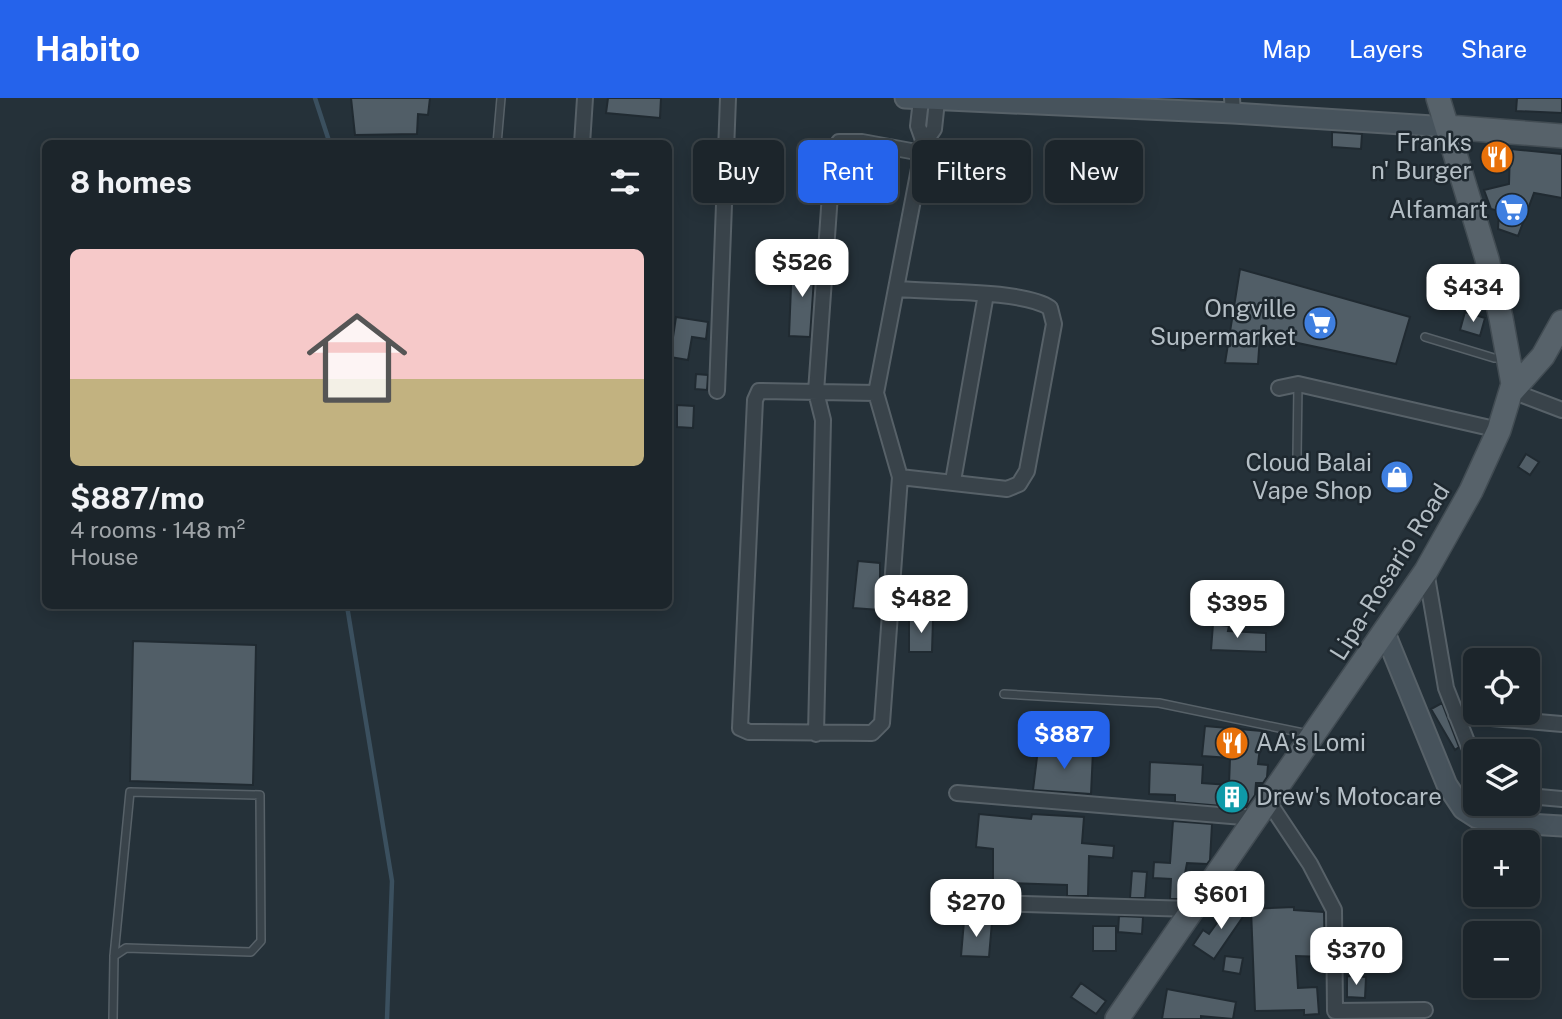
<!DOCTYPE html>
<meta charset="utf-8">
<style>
:root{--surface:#1c252b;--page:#293137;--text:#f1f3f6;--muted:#a0a5a9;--line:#3a4247;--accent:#2563eb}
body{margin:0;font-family:"Public Sans",sans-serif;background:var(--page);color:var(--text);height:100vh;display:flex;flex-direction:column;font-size:26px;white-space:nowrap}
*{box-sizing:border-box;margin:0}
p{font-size:23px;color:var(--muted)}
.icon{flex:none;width:38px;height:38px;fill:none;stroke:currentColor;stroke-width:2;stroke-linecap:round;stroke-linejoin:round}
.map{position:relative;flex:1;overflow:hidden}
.details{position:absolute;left:42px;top:42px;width:630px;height:469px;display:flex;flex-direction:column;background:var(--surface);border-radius:10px;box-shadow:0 4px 18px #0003,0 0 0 2px var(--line)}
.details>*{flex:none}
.top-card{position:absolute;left:693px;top:42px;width:665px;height:63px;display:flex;gap:14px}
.fabs{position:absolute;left:1463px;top:550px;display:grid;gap:14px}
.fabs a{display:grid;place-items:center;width:77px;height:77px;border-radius:10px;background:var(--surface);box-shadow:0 4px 18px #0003,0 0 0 2px var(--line);font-size:35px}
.price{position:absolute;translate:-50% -60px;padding:0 16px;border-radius:14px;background:#fff;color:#222;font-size:23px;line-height:46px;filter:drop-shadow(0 2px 4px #0008)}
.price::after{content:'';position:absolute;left:50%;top:42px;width:21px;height:16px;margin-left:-10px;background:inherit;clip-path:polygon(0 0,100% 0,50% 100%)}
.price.current{background:var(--accent);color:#fff}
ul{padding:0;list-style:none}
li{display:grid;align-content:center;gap:14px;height:371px;padding:0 28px}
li+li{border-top:2px solid var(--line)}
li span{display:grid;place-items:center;height:217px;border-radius:10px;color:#555}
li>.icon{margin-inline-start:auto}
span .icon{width:126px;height:126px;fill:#fffc;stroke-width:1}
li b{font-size:30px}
h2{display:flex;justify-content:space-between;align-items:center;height:84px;padding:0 28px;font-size:30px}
.chip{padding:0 24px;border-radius:10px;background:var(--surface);box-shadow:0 4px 18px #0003,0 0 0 2px var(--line);font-size:24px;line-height:63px}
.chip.current{background:var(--accent);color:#fff}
header{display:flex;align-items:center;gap:42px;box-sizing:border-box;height:98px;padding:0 35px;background:var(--accent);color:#fff}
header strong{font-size:33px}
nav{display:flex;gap:38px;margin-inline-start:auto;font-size:24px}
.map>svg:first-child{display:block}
</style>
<header>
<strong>Habito</strong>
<nav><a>Map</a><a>Layers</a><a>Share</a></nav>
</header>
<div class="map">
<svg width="1562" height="921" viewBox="0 0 1562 921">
<rect width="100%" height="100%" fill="#253139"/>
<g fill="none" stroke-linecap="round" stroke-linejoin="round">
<!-- stream -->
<path stroke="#3b505f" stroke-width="4.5" d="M315 0 330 46
M347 508 392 783 387 921"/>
</g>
<!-- building -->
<path fill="#515e67" stroke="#202a31" stroke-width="2" d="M351 0H430L428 17 418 16 417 36 355 37Z
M608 0H661L660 20 606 15Z
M1517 0H1562V15L1516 13Z
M1332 34 1362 36 1361 51 1332 49Z
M1510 51 1562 56V100L1534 95 1518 138 1498 131 1499 113 1491 111 1484 92 1509 86Z
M792 164 815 165 810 239 789 238Z
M1240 171 1410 219 1396 266 1260 237 1258 266 1225 265Z
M1465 214 1485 220 1480 238 1460 232Z
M676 219 708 224 706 241 692 239 688 262 670 259Z
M696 276 708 277 707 292 695 291Z
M677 307 694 308 693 330 677 329Z
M1526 356 1539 364 1530 377 1518 369Z
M858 463 880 465V512L853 510Z
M909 521H933L932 554H909Z
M1213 526 1229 528 1228 533 1266 535V554L1211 552Z
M133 543 256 547 253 687 130 683Z
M1442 605 1459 649 1455 652 1431 611Z
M1205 628 1262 633 1258 666 1268 667 1267 679 1263 685H1256L1255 697 1246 710 1175 704V697L1149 696 1150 664 1203 667 1202 685 1229 687 1230 660 1202 658Z
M1038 651 1093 653 1091 696 1033 692Z
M979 716 1031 721 1032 716 1084 719 1082 745 1114 748 1113 760 1089 758 1088 798H1067V787L1011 785V795H993V751L976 749Z
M1173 723 1212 726 1210 762 1207 766 1187 765 1180 801H1170L1171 781 1153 780 1154 764 1170 765Z
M1132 773 1147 774 1145 800H1130Z
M1233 803 1247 813 1214 861 1193 847 1203 832 1209 836Z
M1294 809V812L1324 814 1325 859 1296 858 1298 890 1317 889 1319 916 1304 917V912L1255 913 1251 811Z
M1119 818 1143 819 1142 836 1118 834Z
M964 823 992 824 989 859 961 858Z
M1093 828H1116V853H1093Z
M1355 842H1375L1374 869H1355Z
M1225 858 1243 860 1240 876 1223 873Z
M1347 878 1366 879 1365 900 1347 899Z
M1081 885 1106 903 1096 916 1071 899Z
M1167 891 1236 904 1233 921 1201 918V921H1162Z"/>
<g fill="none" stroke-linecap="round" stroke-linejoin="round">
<defs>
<path id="lane" d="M497 46 501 0
M1425 239 1494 260H1506
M1297 358 1298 287
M1004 596 1159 605 1308 636
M113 921 114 858 130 694 260 697 261 843 251 854 126 850 114 858"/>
<path id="street" d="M1232 0 1233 15
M921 2 918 28 924 45
M582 46 585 0
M898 191C932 194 1025 192 1050 210L1054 226 1027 373 1019 386 1007 391 900 379
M1279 290 1298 286 1499 332
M717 293 728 0
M1512 293 1562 312
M876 295 759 293 755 302 740 630 749 634 872 635 882 625 900 379 876 295 922 55 924 45 934 31 937 3
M953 383 986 196
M1426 473 1446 590 1475 664
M1456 617 1562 626
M816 636 823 322 816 294 833 54 839 44H862L922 55
M957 695 1255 720
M1528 698 1562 701
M1268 703 1310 766 1334 812 1335 913 1425 912
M990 805 1192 811"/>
<path id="secondary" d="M905 0 1233 15 1448 29
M1385 535 1447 687 1463 711 1477 720 1495 724 1562 728"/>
<path id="primary" d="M1448 29 1562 38
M1512 293 1543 258 1562 224
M1117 921 1426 473 1471 393 1499 332 1513 286 1501 220 1487 161 1438 0"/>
</defs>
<!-- lane casing -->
<use href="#lane" stroke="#576168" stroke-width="10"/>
<!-- street casing -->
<use href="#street" stroke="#576168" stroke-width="18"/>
<!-- secondary casing -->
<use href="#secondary" stroke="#576168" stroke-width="23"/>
<!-- primary casing -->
<use href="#primary" stroke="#424c53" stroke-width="26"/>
<!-- lane -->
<use href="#lane" stroke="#39434a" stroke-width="7"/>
<!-- street -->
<use href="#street" stroke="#39434a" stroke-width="14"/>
<!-- secondary -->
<use href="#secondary" stroke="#47535c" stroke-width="19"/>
<!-- primary -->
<use href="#primary" stroke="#57626a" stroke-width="23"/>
</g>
<!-- icons -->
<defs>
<symbol id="restaurant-disc" viewBox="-11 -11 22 22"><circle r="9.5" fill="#e8710a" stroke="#1e282f"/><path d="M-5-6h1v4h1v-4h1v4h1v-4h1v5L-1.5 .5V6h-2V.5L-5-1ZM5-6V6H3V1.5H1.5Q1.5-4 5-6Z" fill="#fff"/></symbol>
<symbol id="supermarket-disc" viewBox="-11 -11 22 22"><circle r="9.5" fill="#3f7fe0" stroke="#1e282f"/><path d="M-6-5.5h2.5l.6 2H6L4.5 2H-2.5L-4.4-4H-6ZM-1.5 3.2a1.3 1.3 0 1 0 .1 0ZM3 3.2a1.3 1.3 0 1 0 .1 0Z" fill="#fff"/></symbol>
<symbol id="shop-disc" viewBox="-11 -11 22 22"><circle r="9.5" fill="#3f7fe0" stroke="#1e282f"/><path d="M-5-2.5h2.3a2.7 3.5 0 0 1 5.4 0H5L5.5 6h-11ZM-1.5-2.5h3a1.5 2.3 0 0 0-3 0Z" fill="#fff"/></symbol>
<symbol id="building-disc" viewBox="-11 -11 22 22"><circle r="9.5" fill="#0f9aa8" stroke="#1e282f"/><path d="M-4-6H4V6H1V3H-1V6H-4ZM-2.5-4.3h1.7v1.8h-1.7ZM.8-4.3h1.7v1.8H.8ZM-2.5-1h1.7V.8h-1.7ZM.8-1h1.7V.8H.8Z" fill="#fff"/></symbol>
</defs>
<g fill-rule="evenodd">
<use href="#restaurant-disc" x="1478" y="40" width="38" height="38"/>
<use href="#supermarket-disc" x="1493" y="93" width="38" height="38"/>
<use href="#supermarket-disc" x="1301" y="206" width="38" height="38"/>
<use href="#shop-disc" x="1378" y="360" width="38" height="38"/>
<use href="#restaurant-disc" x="1213" y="626" width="38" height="38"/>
<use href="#building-disc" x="1213" y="680" width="38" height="38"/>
</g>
<g text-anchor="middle" stroke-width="5" stroke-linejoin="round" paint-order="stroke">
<!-- poi labels -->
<g font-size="24" fill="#b4bec5" stroke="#1e282f" text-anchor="end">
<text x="1472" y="53">Franks<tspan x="1472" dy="28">n' Burger</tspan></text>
<text x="1488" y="120">Alfamart</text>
<text x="1296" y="219">Ongville<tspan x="1296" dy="28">Supermarket</tspan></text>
<text x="1372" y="373">Cloud Balai<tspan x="1372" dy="28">Vape Shop</tspan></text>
<text x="1256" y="653" text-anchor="start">AA's Lomi</text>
<text x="1256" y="707" text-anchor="start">Drew's Motocare</text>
</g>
<!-- street labels -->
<g font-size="24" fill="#b4bec5" stroke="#1e282f">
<text transform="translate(1390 474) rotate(-58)" y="8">Lipa-Rosario Road</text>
</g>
</g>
</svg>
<div class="fabs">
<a><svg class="icon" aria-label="locate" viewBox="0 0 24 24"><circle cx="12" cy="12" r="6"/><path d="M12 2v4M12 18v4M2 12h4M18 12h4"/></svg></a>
<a><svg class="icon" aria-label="layers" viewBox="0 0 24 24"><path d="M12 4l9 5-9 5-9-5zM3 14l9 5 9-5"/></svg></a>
<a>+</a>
<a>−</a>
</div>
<b class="price" style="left:802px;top:201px">$526</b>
<b class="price" style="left:1473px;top:226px">$434</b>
<b class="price" style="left:921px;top:537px">$482</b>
<b class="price" style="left:1237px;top:542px">$395</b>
<b class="price current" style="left:1064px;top:673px">$887</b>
<b class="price" style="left:1221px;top:833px">$601</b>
<b class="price" style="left:976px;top:841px">$270</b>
<b class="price" style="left:1356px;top:889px">$370</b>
<div class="top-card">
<a class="chip">Buy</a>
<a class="chip current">Rent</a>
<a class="chip">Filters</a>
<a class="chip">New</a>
</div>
<section class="details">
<h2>8 homes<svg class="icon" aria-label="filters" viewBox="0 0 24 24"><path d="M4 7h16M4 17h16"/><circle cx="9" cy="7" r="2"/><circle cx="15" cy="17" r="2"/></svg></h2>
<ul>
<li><span style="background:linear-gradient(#f6c9c9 60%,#c2b280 0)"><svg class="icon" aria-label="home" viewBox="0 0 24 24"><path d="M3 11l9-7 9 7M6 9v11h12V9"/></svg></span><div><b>$887/mo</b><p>4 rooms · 148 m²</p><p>House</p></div></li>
</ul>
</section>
</div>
